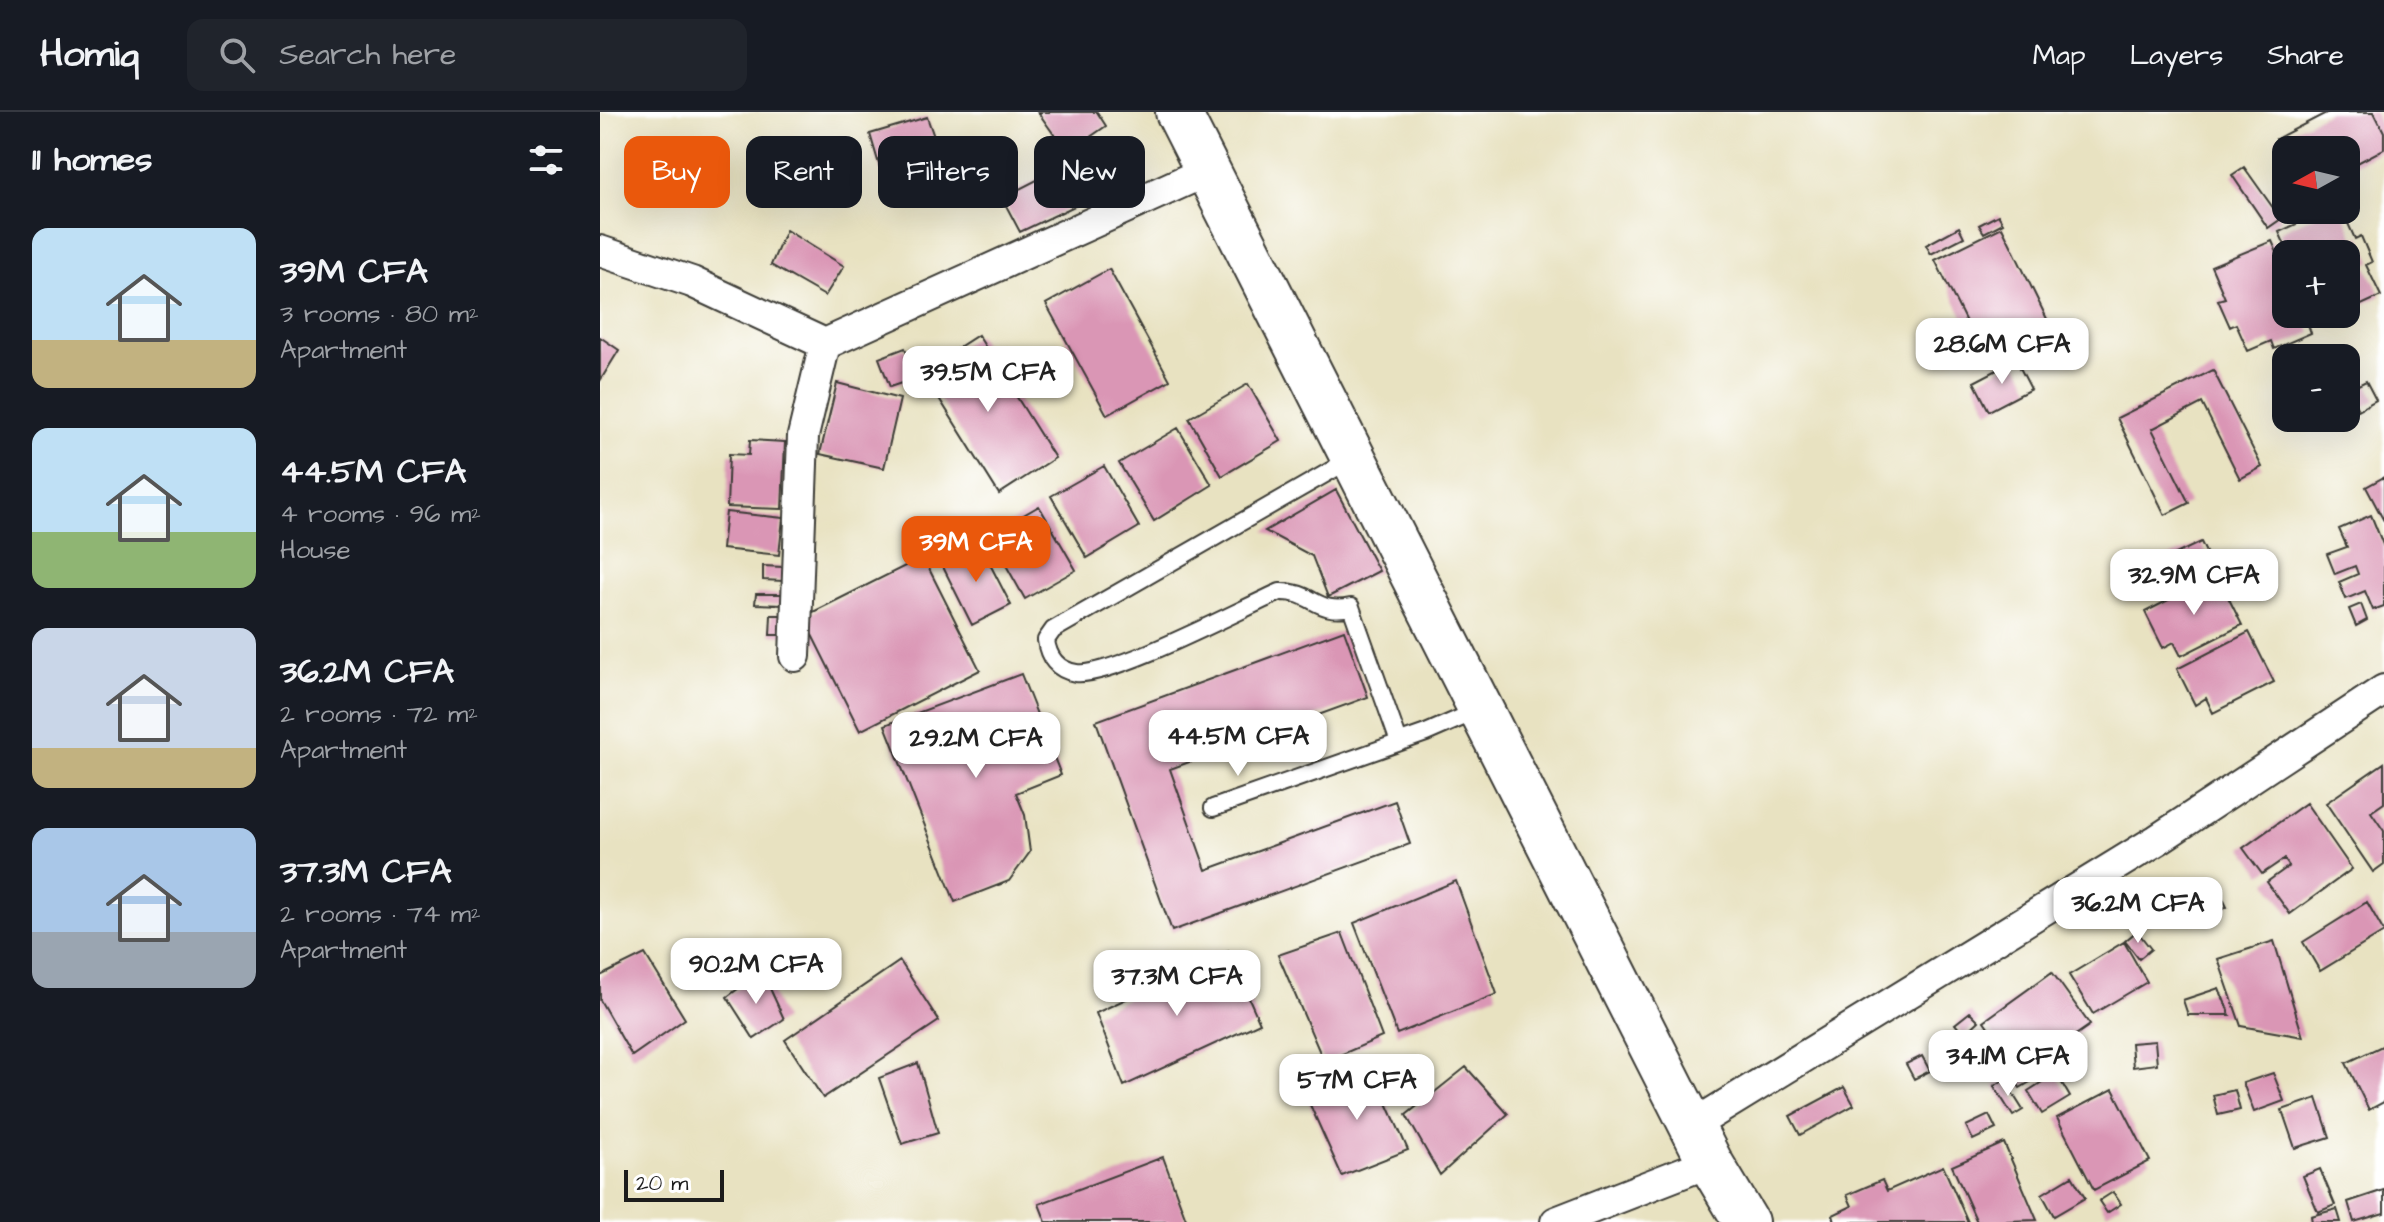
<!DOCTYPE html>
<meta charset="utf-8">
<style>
:root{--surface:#171b24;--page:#20242c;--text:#f1f3f6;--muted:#9ea1a6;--line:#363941;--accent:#ea580c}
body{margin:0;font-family:"Architects Daughter",sans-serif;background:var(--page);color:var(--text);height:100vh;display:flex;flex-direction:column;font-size:30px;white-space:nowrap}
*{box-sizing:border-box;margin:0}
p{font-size:26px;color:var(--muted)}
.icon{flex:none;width:44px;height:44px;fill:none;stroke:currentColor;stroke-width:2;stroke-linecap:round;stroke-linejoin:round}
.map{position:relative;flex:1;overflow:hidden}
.panel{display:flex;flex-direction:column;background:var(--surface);width:600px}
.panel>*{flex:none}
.guide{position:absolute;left:24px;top:24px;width:760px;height:72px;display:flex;gap:16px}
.needle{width:52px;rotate:262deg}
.controls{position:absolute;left:1672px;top:24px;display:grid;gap:16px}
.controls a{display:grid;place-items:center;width:88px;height:88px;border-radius:16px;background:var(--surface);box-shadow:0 8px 32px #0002;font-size:40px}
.scale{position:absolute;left:24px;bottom:20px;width:100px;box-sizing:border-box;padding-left:8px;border:4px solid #1c1c1c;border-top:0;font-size:22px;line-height:28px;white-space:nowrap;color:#1c1c1c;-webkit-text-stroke:6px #fff;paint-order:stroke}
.price{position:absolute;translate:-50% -68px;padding:0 18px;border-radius:16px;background:#fff;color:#222;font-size:26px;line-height:52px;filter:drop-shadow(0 2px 4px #0008)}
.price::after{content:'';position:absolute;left:50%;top:48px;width:24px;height:18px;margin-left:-12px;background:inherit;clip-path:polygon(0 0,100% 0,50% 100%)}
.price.selected{background:var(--accent);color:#fff}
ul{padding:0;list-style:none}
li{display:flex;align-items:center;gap:24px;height:200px;padding:0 32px}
li span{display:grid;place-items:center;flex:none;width:224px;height:160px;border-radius:16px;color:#555}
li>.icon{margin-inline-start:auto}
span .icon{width:96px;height:96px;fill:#fffc;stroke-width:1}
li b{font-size:34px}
h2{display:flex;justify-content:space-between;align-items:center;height:96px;padding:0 32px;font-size:34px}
.pill{padding:0 28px;border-radius:16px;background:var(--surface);box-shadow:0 8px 32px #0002;font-size:28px;line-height:72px}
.pill.selected{background:var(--accent);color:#fff}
header{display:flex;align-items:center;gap:48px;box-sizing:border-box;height:112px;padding:0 40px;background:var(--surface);border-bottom:2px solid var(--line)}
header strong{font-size:38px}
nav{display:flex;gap:44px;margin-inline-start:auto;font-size:28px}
.search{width:560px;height:72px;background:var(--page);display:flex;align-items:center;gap:20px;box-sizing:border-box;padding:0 28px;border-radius:16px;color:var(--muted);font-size:30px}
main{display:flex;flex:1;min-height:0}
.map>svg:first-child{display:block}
</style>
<header>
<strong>Homiq</strong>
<div class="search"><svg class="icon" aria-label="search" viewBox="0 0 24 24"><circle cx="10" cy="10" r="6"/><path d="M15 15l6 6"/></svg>Search here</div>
<nav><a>Map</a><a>Layers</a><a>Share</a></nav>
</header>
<main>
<section class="panel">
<h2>11 homes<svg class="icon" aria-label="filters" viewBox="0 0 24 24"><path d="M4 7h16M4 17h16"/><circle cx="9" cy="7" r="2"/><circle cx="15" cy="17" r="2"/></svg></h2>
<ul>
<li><span style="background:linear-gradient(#bfe0f5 70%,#c2b280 0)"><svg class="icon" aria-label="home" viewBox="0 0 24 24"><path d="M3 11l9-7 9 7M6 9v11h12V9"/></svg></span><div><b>39M CFA</b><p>3 rooms · 80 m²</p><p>Apartment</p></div></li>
<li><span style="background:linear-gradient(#bfe0f5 65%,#8fb573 0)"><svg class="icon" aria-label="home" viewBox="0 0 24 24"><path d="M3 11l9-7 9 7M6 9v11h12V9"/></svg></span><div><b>44.5M CFA</b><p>4 rooms · 96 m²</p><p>House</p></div></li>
<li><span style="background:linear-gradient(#c9d6e8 75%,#c2b280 0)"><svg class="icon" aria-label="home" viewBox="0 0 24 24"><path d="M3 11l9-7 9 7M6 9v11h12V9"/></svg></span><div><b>36.2M CFA</b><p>2 rooms · 72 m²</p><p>Apartment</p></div></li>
<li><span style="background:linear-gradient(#a9c7e8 65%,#9aa5b1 0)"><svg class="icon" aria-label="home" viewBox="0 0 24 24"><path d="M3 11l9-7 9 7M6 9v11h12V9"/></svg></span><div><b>37.3M CFA</b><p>2 rooms · 74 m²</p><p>Apartment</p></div></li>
</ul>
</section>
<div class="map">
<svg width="1784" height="1110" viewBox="0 0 1784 1110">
<rect width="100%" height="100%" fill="#fff"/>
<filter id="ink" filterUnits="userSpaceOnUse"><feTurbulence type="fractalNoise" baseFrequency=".0125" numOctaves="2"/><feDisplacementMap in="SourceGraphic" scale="16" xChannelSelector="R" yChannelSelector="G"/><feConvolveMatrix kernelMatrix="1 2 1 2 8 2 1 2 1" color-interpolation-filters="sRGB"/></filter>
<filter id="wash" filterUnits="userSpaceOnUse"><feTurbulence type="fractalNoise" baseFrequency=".006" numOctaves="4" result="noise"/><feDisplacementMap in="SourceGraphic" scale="32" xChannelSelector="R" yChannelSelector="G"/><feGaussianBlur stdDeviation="1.8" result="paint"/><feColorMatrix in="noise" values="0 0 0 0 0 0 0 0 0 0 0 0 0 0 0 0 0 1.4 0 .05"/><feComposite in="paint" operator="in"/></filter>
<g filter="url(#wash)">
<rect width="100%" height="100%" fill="#e8e2c1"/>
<g id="blocks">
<!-- building -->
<path fill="#da96b5" d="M438 0H497L506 14 467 41Z
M1728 0H1774L1784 20V37L1746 57V38H1686V47L1676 27Z
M327 5 344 53 285 73 270 22Z
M464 54 483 90 420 120 402 86Z
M1644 55 1681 107 1668 116 1632 63Z
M1718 98H1742L1755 127 1761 124 1772 150 1766 153 1781 184 1746 200V142H1689L1679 120 1716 103Z
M1398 103 1403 111 1384 121 1379 113Z
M1359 115 1364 125 1331 142 1326 133Z
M1402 115 1449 211 1383 244 1335 148Z
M186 118 244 154 225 184 171 153Z
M1672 129 1686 161V202H1704L1711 221 1674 237 1671 229 1648 239 1636 212 1630 215 1618 188 1625 186 1611 154Z
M509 157 570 268 507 303 446 192Z
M378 223 455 346 399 382 322 259Z
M0 225 19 238 0 269Z
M305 236 316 266 290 275 279 246Z
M1416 248 1431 277 1389 299 1374 270Z
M1613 258 1662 355 1640 367 1602 291 1552 317 1589 391 1565 403 1517 306Z
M1766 269 1776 288 1758 298 1748 278Z
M237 271 300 287 284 356 220 342Z
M648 272 681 329 622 364 589 306Z
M578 316 612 373 554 409 519 351Z
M150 328 185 330 182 397 127 395 129 342 149 343Z
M504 354 539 415 487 446 451 384Z
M1784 365V409L1766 375Z
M736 378 779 459 728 485 712 444 665 419Z
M439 394 476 458 425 487 389 423Z
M126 400 183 406 179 443 122 437Z
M1771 403 1784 435V494L1773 498 1765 479 1746 487 1739 470 1758 462 1755 454 1735 462 1727 442 1747 435 1739 417Z
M1601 430 1612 453 1572 472 1561 449Z
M379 431 411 493 372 513 341 451Z
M323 445 380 558 260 619 203 505Z
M163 454 183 455V469L163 468Z
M1617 463 1642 513 1581 544 1574 530 1563 536 1545 500Z
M156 482H183L184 493 155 492Z
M1761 492 1767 508 1756 514 1749 497Z
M171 503H185L184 523H170Z
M744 518 768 585 570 657 606 758 795 689 810 732 572 819 496 609Z
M1649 520 1674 570 1613 601 1606 586 1595 593 1577 557Z
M421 562 461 663 416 681 425 703 430 740 409 769 355 790 285 613Z
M1784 651V691L1771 700 1784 719V752L1773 760 1726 691Z
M1706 691 1752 757 1690 802 1667 770 1689 754 1684 747 1662 762 1643 736Z
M1612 764 1627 795 1595 811 1580 780Z
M856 769 897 882 797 922 754 811Z
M1767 790 1784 820 1720 859 1703 830Z
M1537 819 1551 837 1539 847 1525 829Z
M742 821 782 925 724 950 678 843Z
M1674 829 1703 925 1641 914 1618 847Z
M1524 830 1547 870 1493 902 1469 863Z
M628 839 660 911 524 974 496 901Z
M45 842 85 907 32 944 0 888V864Z
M300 849 339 909 223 986 185 928Z
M162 859 184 907 154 927 127 885Z
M1452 860 1490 913 1437 950 1431 940 1414 952 1384 909Z
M1619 876 1630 903H1588L1583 888Z
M1370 900 1379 909 1364 923 1355 912Z
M1555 929 1557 952 1533 955 1531 931Z
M1784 933V990L1769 998 1746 951Z
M1322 944 1330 959 1314 967 1306 952Z
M1427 949 1437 966 1420 976 1410 959Z
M318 951 338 1021 302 1032 279 966Z
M770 953 808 1038 742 1064 706 984Z
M866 955 908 1002 840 1063 806 1003Z
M1456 961 1470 985 1442 1002 1428 979Z
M1673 961 1684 989 1654 1000 1643 971Z
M1404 968 1423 998 1413 1004 1394 974Z
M1244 975 1254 993 1200 1023 1190 1004Z
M1513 977 1550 1049 1494 1078 1457 1006Z
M1635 978 1640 998 1618 1003 1613 983Z
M1717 986 1730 1025 1695 1036 1682 998Z
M1389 1003 1396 1017 1373 1028 1366 1014Z
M1404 1031 1437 1108 1377 1110 1352 1054Z
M563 1045 587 1110H446L439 1092Z
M1343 1054 1368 1110H1235L1233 1103 1252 1094 1247 1083 1282 1068 1287 1079Z
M1720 1057 1735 1093 1718 1100 1703 1064Z
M1472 1064 1485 1086 1454 1104 1442 1082Z
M1784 1078V1101L1754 1110 1748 1090Z
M1513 1080 1521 1092 1507 1101 1499 1089Z
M1737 1097 1741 1110H1712L1711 1104Z"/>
</g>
</g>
<g filter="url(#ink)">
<use href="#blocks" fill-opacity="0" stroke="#3b3a35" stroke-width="2"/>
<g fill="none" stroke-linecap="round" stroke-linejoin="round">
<defs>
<path id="service" d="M753 346 453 518 446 528C448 545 457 558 476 561 511 566 641 497 680 480 714 479 716 503 751 495L799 630
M613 696 826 621 879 598"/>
<path id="minor" d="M0 139 92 170 225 232 609 58
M195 544 203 324 225 232
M1093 1013 1557 728 1784 578
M956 1110 1110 1050"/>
<path id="secondary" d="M578 0 1110 1050 1146 1110"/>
</defs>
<!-- service casing -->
<use href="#service" stroke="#3b3a35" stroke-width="20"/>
<!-- minor casing -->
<use href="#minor" stroke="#3b3a35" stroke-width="34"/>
<!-- secondary casing -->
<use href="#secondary" stroke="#3b3a35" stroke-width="48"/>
<!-- service -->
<use href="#service" stroke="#fff" stroke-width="16"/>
<!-- minor -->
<use href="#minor" stroke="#fff" stroke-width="30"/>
<!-- secondary -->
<use href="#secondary" stroke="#fff" stroke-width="44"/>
</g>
</g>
</svg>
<div class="controls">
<a><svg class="needle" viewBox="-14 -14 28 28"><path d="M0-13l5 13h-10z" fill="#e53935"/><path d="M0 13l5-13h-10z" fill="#9ea1a6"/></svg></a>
<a>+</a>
<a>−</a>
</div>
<div class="scale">20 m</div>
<b class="price" style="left:1402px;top:274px">28.6M CFA</b>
<b class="price" style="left:388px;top:302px">39.5M CFA</b>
<b class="price selected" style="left:376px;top:472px">39M CFA</b>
<b class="price" style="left:1594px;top:505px">32.9M CFA</b>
<b class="price" style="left:638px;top:666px">44.5M CFA</b>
<b class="price" style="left:376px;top:668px">29.2M CFA</b>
<b class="price" style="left:1538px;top:833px">36.2M CFA</b>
<b class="price" style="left:156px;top:894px">90.2M CFA</b>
<b class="price" style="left:577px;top:906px">37.3M CFA</b>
<b class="price" style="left:1408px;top:986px">34.1M CFA</b>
<b class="price" style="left:757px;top:1010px">57M CFA</b>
<div class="guide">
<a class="pill selected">Buy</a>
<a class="pill">Rent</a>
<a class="pill">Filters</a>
<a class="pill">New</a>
</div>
</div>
</main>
